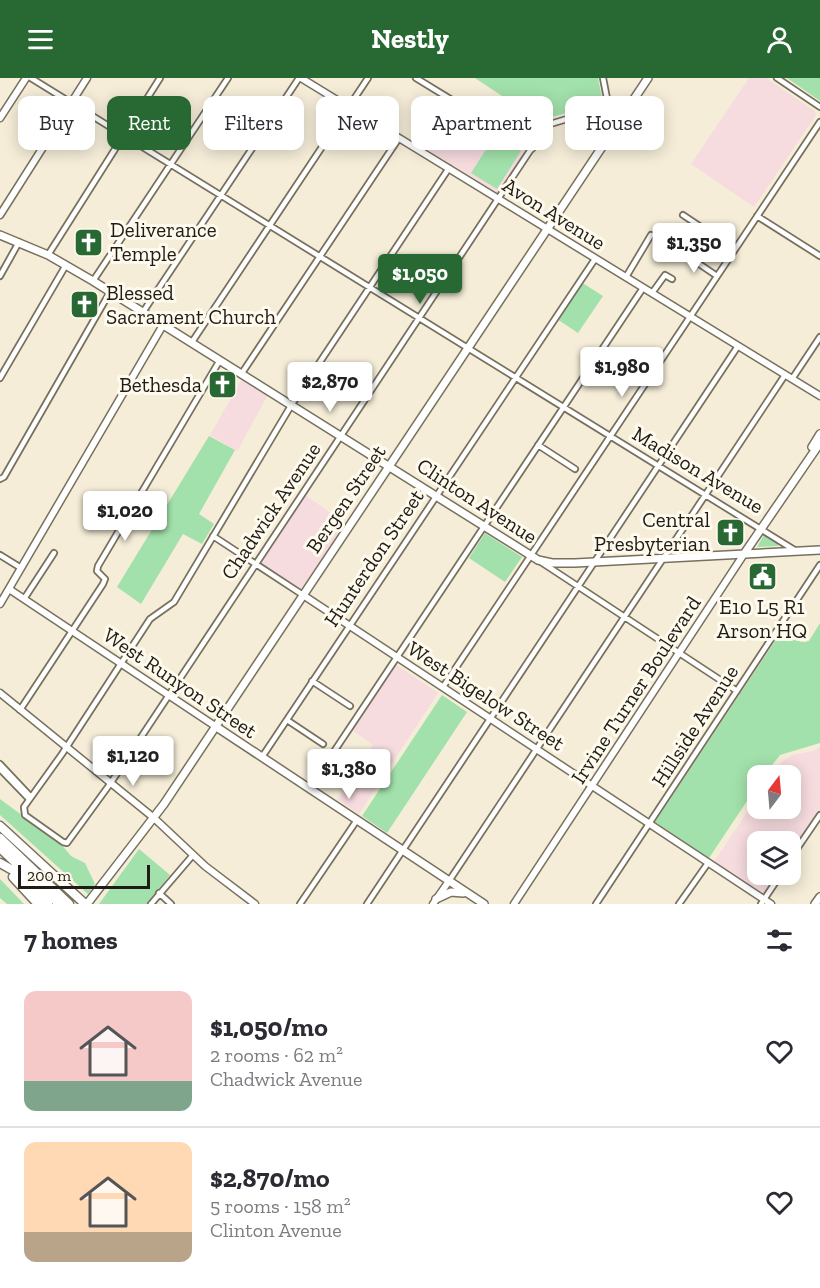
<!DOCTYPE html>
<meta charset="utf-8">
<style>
:root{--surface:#fff;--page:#f7f7f7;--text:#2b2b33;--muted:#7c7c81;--line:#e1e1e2;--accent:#286933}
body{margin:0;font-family:"Zilla Slab",serif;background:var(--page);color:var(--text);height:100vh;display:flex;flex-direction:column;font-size:22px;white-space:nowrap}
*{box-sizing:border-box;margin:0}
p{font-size:20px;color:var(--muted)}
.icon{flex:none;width:33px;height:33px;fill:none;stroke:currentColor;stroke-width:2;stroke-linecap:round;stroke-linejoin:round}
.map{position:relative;height:826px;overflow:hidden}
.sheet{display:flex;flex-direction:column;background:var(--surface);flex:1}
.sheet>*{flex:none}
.hud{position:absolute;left:18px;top:18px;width:784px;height:54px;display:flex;gap:12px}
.needle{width:39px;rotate:16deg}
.tools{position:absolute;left:747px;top:687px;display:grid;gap:12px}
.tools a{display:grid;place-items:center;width:54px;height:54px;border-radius:12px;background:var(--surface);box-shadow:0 3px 15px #0003;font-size:30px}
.scale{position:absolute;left:18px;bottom:15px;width:132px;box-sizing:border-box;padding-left:6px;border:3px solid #1f1c15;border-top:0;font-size:16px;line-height:21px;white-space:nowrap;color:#1f1c15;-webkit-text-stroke:4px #fffaee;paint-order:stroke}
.price{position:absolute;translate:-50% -51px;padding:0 14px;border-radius:6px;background:#fff;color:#222;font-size:20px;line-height:39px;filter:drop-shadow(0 2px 3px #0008)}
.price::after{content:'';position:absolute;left:50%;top:36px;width:18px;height:14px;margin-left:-9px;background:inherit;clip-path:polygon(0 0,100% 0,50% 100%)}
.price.current{background:var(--accent);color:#fff}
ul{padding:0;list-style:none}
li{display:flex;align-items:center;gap:18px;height:150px;padding:0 24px}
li+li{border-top:2px solid var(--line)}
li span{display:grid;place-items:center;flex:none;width:168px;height:120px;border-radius:12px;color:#555}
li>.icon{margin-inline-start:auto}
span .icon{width:72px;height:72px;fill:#fffc;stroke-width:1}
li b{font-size:26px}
h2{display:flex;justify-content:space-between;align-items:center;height:72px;padding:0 24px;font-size:26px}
.pill{padding:0 21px;border-radius:12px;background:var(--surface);box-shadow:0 3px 15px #0003;font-size:21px;line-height:54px}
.pill.current{background:var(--accent);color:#fff}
header{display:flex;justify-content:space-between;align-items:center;height:78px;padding:0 24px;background:var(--accent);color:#fff;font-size:27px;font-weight:800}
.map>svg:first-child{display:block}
</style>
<header><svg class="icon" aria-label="menu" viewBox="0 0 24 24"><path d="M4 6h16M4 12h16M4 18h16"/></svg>Nestly<svg class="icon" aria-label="person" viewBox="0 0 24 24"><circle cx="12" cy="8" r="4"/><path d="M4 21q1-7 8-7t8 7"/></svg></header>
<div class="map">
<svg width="820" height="826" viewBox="0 0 820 826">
<rect width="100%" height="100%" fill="#f5edd8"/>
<!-- education -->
<path fill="#f6dbdf" d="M749 0H766L815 33 816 37 754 129 691 86Z
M453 27 527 72 498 115 427 71Z
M242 301 268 317 237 373 210 357Z
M305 417 346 446 300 512 260 484Z
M395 586 438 615 359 736 337 721 373 667 352 652Z
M820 669V730L791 775 790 764H758V796L776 797 763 816 714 784 757 719 758 730H790V698L772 697 783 683 792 677 813 673Z"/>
<!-- green -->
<path fill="#a2e1ab" d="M475 0H598L605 35 591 28 513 50 505 20Z
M787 0H820V23Z
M495 57 521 73 497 111 471 95Z
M581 204 603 218 578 255 557 241Z
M209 358 235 372 199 436 214 446 202 466 183 456 141 526 117 509Z
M485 455 522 479 505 504 469 480Z
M764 457 778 465V468L757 469Z
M820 545V665L780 677 764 697 758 698 757 708 709 780 655 744 783 551 801 564 809 563Z
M442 617 467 634 387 755 362 738Z
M0 721 61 766 71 778 85 785 95 806 88 816 0 737Z
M139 771 170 797 147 826H99Z
M0 801 24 826H7L0 820Z"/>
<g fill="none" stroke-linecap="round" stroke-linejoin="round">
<defs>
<path id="minor" d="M31 0 796 473
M416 0 532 71
M603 0 612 46
M777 0 820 29
M449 90 292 326 174 524 150 541 62 676 24 729 25 737 63 764 67 765 110 706 547 47 590 34 615 49
M683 137 734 171
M757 138 820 178
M683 175 717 198
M48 177 160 0
M0 198 19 164
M626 199 651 157
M93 203 228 0
M652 215 665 197 672 201
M143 234 299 0
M192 264 368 0
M242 295 399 60
M0 300 66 187
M792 301 820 259
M538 367 575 391
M0 401 4 399 110 214
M213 458 303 517
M0 477 21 490
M541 484 737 613
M24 521 54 475
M312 603 350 628
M443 609 820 44
M20 632 103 506 105 501 97 493 98 488 220 282
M287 642 323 666
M262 679 595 181
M0 686 31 719
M0 691 29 721
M309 711 643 210
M790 781 820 737
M449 803 785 297
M159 815 171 826
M151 826 193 777
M300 826 357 742
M367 826 738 268
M596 826 820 487
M679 826 708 785
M761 826 781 796"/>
<path id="tertiary" d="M301 0 820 318
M0 40 26 0
M0 137 87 0
M9 511 215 648
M303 517 771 826
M0 526 163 247
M0 615 154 740 205 788 255 826
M433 826 449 803
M514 826 744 476"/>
<path id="secondary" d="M0 157 48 177 93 203 538 482 552 485H575L820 472
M812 369 820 356
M744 476 820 365
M215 648 484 826
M436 821 451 814 463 815
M87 826 164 726 648 0
M815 826 820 819"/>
<path id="motorway" d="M0 748 85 826
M0 760 69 826
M0 770 59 826
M0 785 16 794 48 826
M13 799 38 826"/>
</defs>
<!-- minor casing -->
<use href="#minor" stroke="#77705d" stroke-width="8"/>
<!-- tertiary casing -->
<use href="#tertiary" stroke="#77705d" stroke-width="9"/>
<!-- secondary casing -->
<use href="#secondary" stroke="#77705d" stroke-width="10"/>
<!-- motorway casing -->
<use href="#motorway" stroke="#77705d" stroke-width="11"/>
<!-- minor -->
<use href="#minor" stroke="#fff" stroke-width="4.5"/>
<!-- tertiary -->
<use href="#tertiary" stroke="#fff" stroke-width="6"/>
<!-- secondary -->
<use href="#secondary" stroke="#fff" stroke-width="7"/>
<!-- motorway -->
<use href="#motorway" stroke="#fff" stroke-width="8"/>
</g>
<!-- icons -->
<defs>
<symbol id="church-square" viewBox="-11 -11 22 22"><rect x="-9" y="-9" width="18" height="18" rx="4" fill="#286933" stroke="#fffaee"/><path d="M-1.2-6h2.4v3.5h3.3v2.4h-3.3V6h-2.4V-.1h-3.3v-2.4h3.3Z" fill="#fff"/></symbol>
<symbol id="civic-square" viewBox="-11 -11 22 22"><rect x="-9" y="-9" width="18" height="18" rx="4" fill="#286933" stroke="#fffaee"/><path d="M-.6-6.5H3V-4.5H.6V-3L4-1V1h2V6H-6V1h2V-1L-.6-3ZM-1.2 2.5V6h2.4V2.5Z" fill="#fff"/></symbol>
</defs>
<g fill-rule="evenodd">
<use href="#church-square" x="72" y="148" width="33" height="33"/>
<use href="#church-square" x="68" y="210" width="33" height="33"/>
<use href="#church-square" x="206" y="290" width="33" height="33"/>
<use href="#church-square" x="714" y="438" width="33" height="33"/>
<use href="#civic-square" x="746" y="482" width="33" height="33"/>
</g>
<g text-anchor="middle" stroke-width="6" stroke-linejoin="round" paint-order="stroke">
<!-- street labels -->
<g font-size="21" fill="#1f1c15" stroke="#fffaee">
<text transform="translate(554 136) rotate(32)" y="7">Avon Avenue</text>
<text transform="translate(698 392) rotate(31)" y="7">Madison Avenue</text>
<text transform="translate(346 421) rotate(-56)" y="7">Bergen Street</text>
<text transform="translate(477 423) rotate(33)" y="7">Clinton Avenue</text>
<text transform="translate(271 433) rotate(-56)" y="7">Chadwick Avenue</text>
<text transform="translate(374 480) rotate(-56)" y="7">Hunterdon Street</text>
<text transform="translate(180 605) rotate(34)" y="7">West Runyon Street</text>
<text transform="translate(636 612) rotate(-57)" y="7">Irvine Turner Boulevard</text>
<text transform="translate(486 618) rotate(33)" y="7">West Bigelow Street</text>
<text transform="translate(695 648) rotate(-57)" y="7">Hillside Avenue</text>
</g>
<!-- poi labels -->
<g font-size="21" fill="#1f1c15" stroke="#fffaee" text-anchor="start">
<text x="110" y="159">Deliverance<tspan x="110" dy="24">Temple</tspan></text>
<text x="106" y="222">Blessed<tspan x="106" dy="24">Sacrament Church</tspan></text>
<text x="202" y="314" text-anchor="end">Bethesda</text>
<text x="710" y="449" text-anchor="end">Central<tspan x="710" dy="24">Presbyterian</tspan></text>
<text x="762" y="536" text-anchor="middle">E10 L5 R1<tspan x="762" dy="24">Arson HQ</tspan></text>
</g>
</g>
</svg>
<div class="tools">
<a><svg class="needle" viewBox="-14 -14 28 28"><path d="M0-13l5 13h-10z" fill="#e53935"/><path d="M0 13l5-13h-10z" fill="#7c7c81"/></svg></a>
<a><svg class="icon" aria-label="layers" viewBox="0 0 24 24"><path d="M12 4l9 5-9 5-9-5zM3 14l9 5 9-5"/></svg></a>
</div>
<div class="scale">200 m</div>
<b class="price" style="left:694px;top:196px">$1,350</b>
<b class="price current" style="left:420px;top:227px">$1,050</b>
<b class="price" style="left:622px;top:320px">$1,980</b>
<b class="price" style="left:330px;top:335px">$2,870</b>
<b class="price" style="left:125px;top:464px">$1,020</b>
<b class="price" style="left:133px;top:709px">$1,120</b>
<b class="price" style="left:349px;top:722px">$1,380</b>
<div class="hud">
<a class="pill">Buy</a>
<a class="pill current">Rent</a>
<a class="pill">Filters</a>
<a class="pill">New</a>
<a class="pill">Apartment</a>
<a class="pill">House</a>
</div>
</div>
<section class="sheet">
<h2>7 homes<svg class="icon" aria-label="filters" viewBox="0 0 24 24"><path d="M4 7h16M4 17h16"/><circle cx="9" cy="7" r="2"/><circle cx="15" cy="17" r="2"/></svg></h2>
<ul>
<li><span style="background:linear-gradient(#f6c9c9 75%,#7fa58c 0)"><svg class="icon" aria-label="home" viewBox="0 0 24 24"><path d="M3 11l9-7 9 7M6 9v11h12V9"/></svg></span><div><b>$1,050/mo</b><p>2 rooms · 62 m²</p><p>Chadwick Avenue</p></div><svg class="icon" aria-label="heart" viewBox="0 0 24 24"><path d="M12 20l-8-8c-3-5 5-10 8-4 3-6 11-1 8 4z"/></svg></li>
<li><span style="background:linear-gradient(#ffd9b3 75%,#b9a48a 0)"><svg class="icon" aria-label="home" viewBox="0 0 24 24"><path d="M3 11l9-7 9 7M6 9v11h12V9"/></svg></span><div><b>$2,870/mo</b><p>5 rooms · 158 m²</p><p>Clinton Avenue</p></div><svg class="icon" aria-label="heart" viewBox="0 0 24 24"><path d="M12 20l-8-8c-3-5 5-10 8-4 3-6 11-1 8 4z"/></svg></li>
</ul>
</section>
